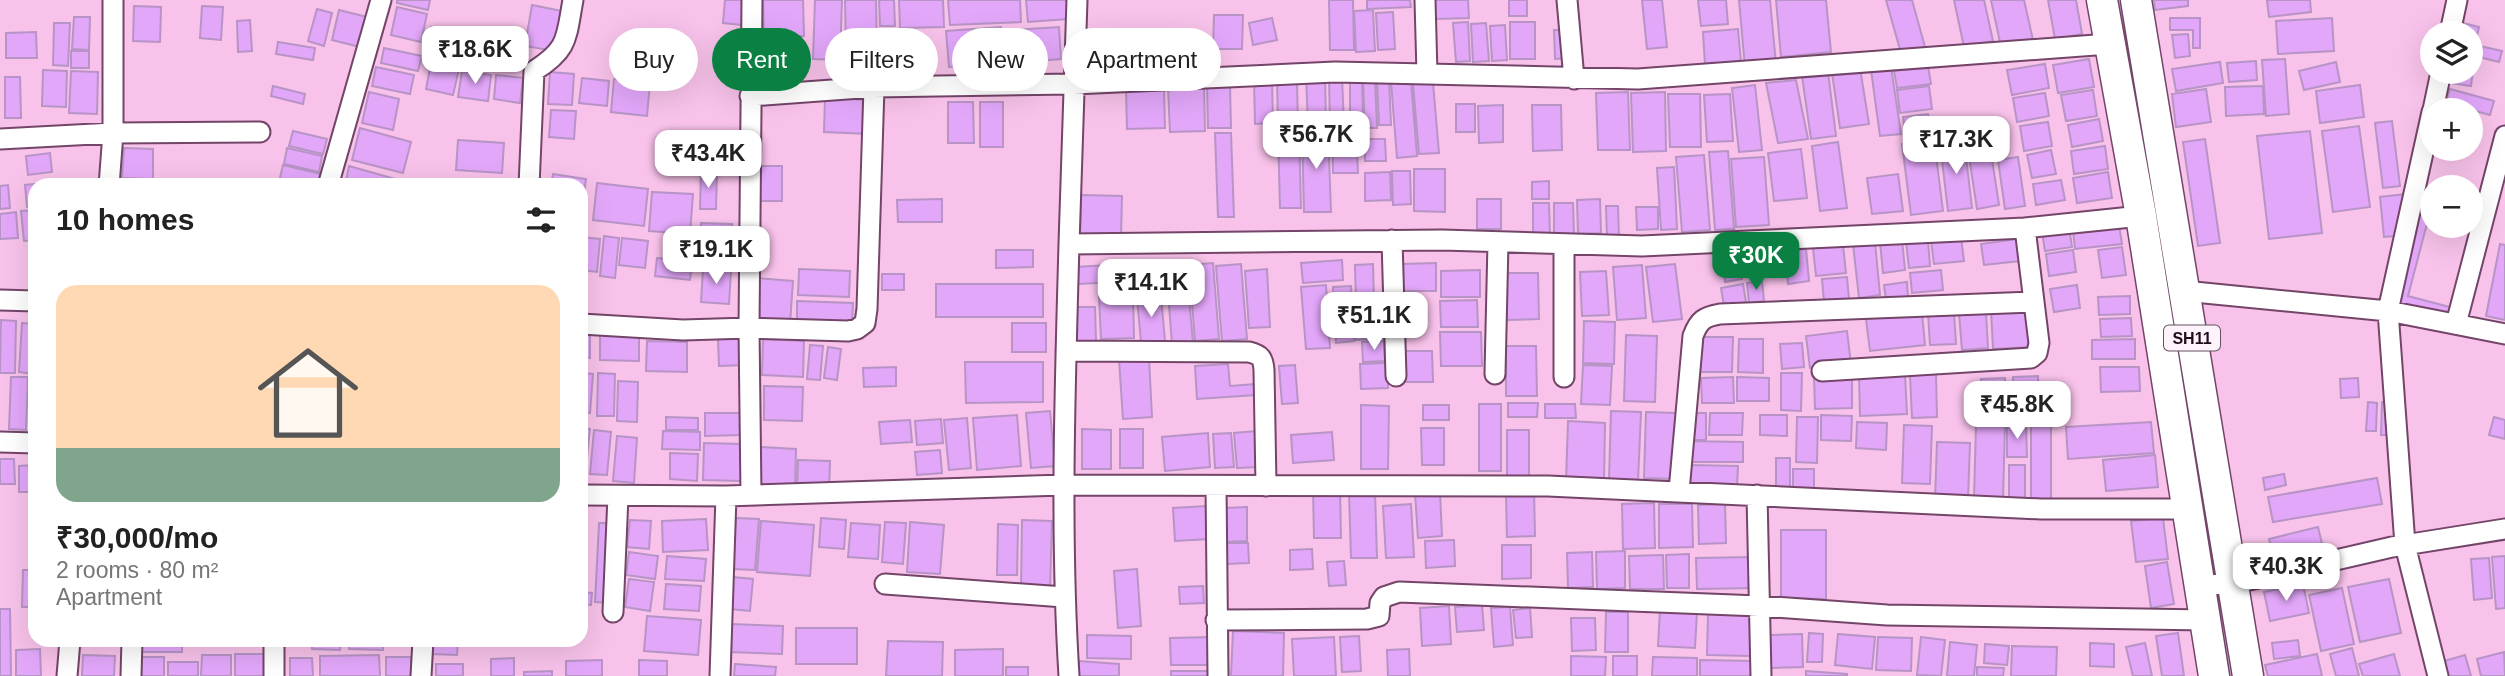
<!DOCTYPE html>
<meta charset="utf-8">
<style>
:root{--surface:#fff;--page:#f2f2f2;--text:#222;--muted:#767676;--line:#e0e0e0;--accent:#0b8043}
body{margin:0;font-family:Helvetica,sans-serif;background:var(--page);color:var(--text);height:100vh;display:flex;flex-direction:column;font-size:26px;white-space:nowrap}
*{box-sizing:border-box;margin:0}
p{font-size:23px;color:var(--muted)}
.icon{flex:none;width:38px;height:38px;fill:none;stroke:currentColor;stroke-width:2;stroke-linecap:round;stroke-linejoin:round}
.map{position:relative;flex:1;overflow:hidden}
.panel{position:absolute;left:28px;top:178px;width:560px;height:469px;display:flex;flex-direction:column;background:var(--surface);border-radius:21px;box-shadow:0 7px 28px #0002}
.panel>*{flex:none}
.top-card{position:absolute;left:609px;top:28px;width:665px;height:63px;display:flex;gap:14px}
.buttons{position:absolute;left:2420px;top:21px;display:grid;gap:14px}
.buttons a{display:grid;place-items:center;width:63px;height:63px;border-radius:50%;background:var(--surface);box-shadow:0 7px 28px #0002;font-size:35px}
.price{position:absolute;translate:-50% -60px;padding:0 16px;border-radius:14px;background:#fff;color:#222;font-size:23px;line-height:46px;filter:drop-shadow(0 2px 4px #0008)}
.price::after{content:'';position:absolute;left:50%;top:42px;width:21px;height:16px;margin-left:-10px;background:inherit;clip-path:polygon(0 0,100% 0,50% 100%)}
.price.active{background:var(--accent);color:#fff}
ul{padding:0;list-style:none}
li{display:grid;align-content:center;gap:14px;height:371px;padding:0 28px}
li+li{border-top:2px solid var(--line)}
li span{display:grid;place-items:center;height:217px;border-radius:21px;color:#555}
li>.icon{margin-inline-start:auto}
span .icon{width:126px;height:126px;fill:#fffc;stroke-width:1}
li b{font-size:30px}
h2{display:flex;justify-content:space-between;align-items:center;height:84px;padding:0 28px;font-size:30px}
.tag{padding:0 24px;border-radius:32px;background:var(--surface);box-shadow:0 7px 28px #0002;font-size:24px;line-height:63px}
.tag.active{background:var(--accent);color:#fff}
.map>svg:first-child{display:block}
</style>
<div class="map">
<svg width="2505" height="676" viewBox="0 0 2505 676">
<rect width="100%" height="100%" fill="#f8c2ea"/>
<!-- building -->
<path fill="#e3a7fa" stroke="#b794c5" stroke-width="2" d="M397 0H430L428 10 397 3Z
M725 0H744L742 25 723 23Z
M763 0H803L804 36H764Z
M815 0H842L840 60 813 59Z
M845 0H876L877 55H846Z
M879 0H894L895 26H880Z
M899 0H943L944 27 900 28Z
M948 0H1020L1021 22 950 25Z
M1026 0H1066L1068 19 1028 22Z
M1329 0H1353L1354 50H1330Z
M1367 0H1410L1411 7 1367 9Z
M1433 0H1468L1469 18 1434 19Z
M1509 0H1527V16H1509Z
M1642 0H1662L1667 47 1647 49Z
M1698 0H1726L1728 24 1701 26Z
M1739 0H1770L1776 64 1745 67Z
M1776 0H1826L1831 52 1781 57Z
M1886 0H1912L1925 47 1901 53Z
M1954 0H1984L1993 41 1964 47Z
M1991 0H2024L2033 40 2001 47Z
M2048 0H2076L2082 34 2055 39Z
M2154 0H2188V6L2155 10Z
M2267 0H2310L2311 12 2269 17Z
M532 5 562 11 555 51 525 46Z
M134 6 161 7 160 42 133 41Z
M202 6 223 7 221 40 200 38Z
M397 7 427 14 421 42 391 35Z
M317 9 332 13 324 46 308 41Z
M339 10 367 17 360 47 332 40Z
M1373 10 1375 51 1356 52 1354 11Z
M1393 12 1395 49 1378 50 1376 13Z
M1214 15H1243L1242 49H1213Z
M74 17H90L89 50 72 49Z
M1272 18 1277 40 1253 45 1249 23Z
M2170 18H2200V48H2193V30H2170Z
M2332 18 2334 51 2278 54 2276 21Z
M250 20 252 51 238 52 237 21Z
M1468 22 1470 61 1456 62 1453 23Z
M1510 22H1535V59H1510Z
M2459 22 2479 27 2476 40 2471 38V33H2456Z
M54 23H70L68 66 53 65Z
M1486 23 1489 61 1473 62 1471 24Z
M1505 25 1507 60 1492 61 1490 26Z
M431 27 466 34 460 63 425 55Z
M1001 27 1004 64 949 67 946 31Z
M1059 27 1061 59 1014 63 1012 30Z
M1157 29 1159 62 1137 63 1135 30Z
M1738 29 1741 62 1705 65 1703 32Z
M1554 30H1566V58L1555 59Z
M36 32 37 58H6V33Z
M1131 32 1133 62 1107 63 1105 33Z
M2188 34 2190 56 2175 58 2172 35Z
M278 42 315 48 313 60 276 54Z
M2471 44 2502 51 2499 62 2471 55Z
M384 48 422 56 418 71 381 63Z
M71 51H89V68H71Z
M2089 59 2094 87 2058 93 2053 65Z
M2285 59 2289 114 2266 116 2262 60Z
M2256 61 2257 80 2229 82 2227 63Z
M2220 62 2223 83 2176 91 2172 69Z
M2336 62 2340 82 2304 90 2299 71Z
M431 63 459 69 453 95 426 89Z
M2471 63H2474L2471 86 2450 83 2451 72H2471Z
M2045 64 2049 88 2012 95 2007 70Z
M1928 66 1931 84 1897 88 1894 71Z
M376 67 414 75 410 94 372 86Z
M1891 67 1901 134 1880 136 1871 70Z
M1860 68 1869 124 1840 128 1832 73Z
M43 70 67 71 66 107 42 106Z
M71 71 98 72 97 114 69 113Z
M462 71 491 75 488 101 458 97Z
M550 72 574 74 572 105 548 104Z
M1828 72 1836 136 1811 139 1802 76Z
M496 75 523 78 520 103 494 99Z
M1306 75H1325L1326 125H1308Z
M5 77H20L21 118H5Z
M582 78 609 81 607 106 579 103Z
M1329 78H1342L1344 124H1330Z
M1350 78H1362L1363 127H1350Z
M614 79 650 83 647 116 611 112Z
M1277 79H1297L1298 126H1278Z
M1254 80H1272L1273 123 1255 124Z
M1363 80H1375L1377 128H1365Z
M1377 80H1389L1391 125H1379Z
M1796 80 1808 139 1778 143 1766 83Z
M1411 81 1417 156 1397 158 1391 82Z
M1433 83 1439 153 1419 154 1413 84Z
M1755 85 1762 150 1739 152 1732 88Z
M2360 85 2364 117 2320 123 2316 91Z
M273 86 305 94 303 104 271 96Z
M1204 86 1205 131 1170 132 1168 87Z
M1207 86H1230L1231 128H1208Z
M1929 86 1932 109 1900 113 1897 90Z
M2263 86 2264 114 2226 116 2225 87Z
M1164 89 1165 128 1127 129 1126 90Z
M2206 89 2211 122 2176 127 2172 94Z
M2450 89 2494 101 2490 115 2446 103Z
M2093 90 2097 116 2066 121 2061 95Z
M369 92 399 99 393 130 362 123Z
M1628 92 1630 150H1598L1596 93Z
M1665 92 1666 151 1633 152 1631 93Z
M2045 93 2049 116 2017 122 2013 98Z
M1668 94H1700L1701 147H1670Z
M1730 94 1733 141 1707 142 1704 95Z
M825 98 871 100 869 134 824 132Z
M948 102H973L974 143H948Z
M980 102H1003V147H980Z
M1456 104H1475V132H1456Z
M1503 105V142L1479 143 1478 106Z
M1532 105H1561L1562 150 1533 151Z
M551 110 576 111 574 139 549 137Z
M1928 114 1931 133 1906 137 1903 117Z
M2099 119 2103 141 2072 147 2068 125Z
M2392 121 2400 186 2383 188 2375 123Z
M2048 122 2052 146 2024 151 2020 126Z
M2359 126 2370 207 2333 212 2322 131Z
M360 128 411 142 403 173 352 160Z
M1328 130 1331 212H1304L1302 131Z
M293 131 327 139 323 154 289 146Z
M2310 131 2322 233 2269 239 2257 136Z
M1299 132 1301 208H1280L1278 133Z
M1356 132 1358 173H1333L1332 133Z
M1215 133H1231L1234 217H1218Z
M739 135V166L706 167 705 136Z
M1365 139H1385L1386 161H1365Z
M2205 139 2220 243 2198 246 2183 142Z
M458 140 504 143 502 173 456 170Z
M1934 140 1943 211 1911 215 1902 144Z
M1964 140 1972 208 1948 211 1940 143Z
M1989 140 1999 205 1977 209 1967 143Z
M1838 142 1847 208 1820 211 1812 146Z
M2105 146 2108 169 2074 174 2071 151Z
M124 148 153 149V179L122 178Z
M287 148 322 156 319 172 284 164Z
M1801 149 1807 198 1774 201 1768 153Z
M2051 150 2056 174 2032 178 2027 155Z
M1728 151 1734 229 1715 230 1709 152Z
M50 153 52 172 28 175 26 156Z
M1704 155 1710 230 1682 232 1676 157Z
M1764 157 1769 225 1736 227 1731 159Z
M2018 157 2025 206 2005 209 1998 160Z
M283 165 321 174 318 186H278Z
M349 166 420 186H345Z
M754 166H782V201H754Z
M1674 167 1677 229 1661 230 1657 168Z
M1414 169H1445V212L1414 211Z
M701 171H717L716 209H700Z
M1392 171H1410L1411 204 1393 205Z
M1390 172 1391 200 1365 201V173Z
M2108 172 2112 198 2077 203 2073 178Z
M553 174 586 179 581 215V186H551Z
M1898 174 1903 211 1872 214 1867 178Z
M77 180 78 186H35V206L27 207 25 185Z
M2061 180 2065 200 2036 205 2033 184Z
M1549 181V199H1532V182Z
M597 183 648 189 644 226 593 220Z
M8 185 10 208 0 209V186Z
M2422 188 2432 190V206L2419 202Z
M652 192 693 194 690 234 649 231Z
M2406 194 2395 236 2384 237 2380 197Z
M1081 195 1122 196 1121 239 1080 237Z
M942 199V222H898L897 200Z
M1477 199H1501V229H1477Z
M1600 199 1601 233 1578 234 1577 200Z
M1533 203H1549L1550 238H1533Z
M1554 203H1573L1574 234H1554Z
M2418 204 2432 208V217L2429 216 2408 296 2457 309 2454 318 2392 301Z
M1606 206H1618L1619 239H1607Z
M1636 207H1658V229L1637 230Z
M35 210V240L24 241 21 211Z
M16 212 18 238 0 239V214Z
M701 223 732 224V258H701Z
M2119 225 2122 244 2075 249 2073 230Z
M2069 228 2072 247 2045 251 2042 232Z
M604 236 619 238 615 278 600 276Z
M581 237 600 239 597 272 581 270Z
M1961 237 1964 261 1934 264 1931 240Z
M622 238 648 241 645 268 619 265Z
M2017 239 2020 261 1984 265 1981 244Z
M1902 240 1905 270 1883 273 1880 242Z
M1928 240 1930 266 1909 268 1906 242Z
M1875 242 1880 295 1859 298 1853 244Z
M2500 244 2505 245V320L2486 316Z
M1843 245 1846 273 1816 276 1813 248Z
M2122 247 2126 275 2102 278 2098 250Z
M1760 249 1762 276 1748 277 1746 251Z
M1806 249 1809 281 1788 284 1785 251Z
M996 250H1033V267L996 268Z
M1738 250 1742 279 1725 282 1721 253Z
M2073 250 2076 272 2049 276 2046 254Z
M657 258 692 261 690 280 655 276Z
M1342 260 1343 280 1303 283 1301 263Z
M1163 262 1164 280 1077 284 1076 267Z
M1213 263 1219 339 1195 341 1189 265Z
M1436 263V291H1401L1400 264Z
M1186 264 1193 343 1172 344 1166 266Z
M1241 264 1247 339 1222 341 1216 266Z
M1373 264 1374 302 1356 303 1355 265Z
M1675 264 1682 319 1653 322 1646 267Z
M1642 265 1646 318 1617 320 1613 267Z
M703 269 731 271 729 304 701 302Z
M799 269 850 271 849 297 798 295Z
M1267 269 1270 327 1249 328 1245 271Z
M1480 270V297H1441V271Z
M1941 270 1943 290 1912 293 1910 273Z
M1606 271 1609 315 1582 316 1580 272Z
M1507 273H1538L1539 319 1507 320Z
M882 274H904V290H882Z
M1847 277 1849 299 1824 302 1822 279Z
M757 278 793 281 790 324 755 322Z
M1762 281 1764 301 1749 303 1747 283Z
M1907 282 1908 298 1886 300 1884 285Z
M936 284H1043V317H936Z
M1743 284 1746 302 1724 306 1721 288Z
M1326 285 1330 348 1306 349 1301 287Z
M2077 285 2080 308 2054 312 2050 289Z
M1351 286 1354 341 1336 343 1333 287Z
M1133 295 1134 338 1101 339 1099 296Z
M1161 296 1165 341 1141 342 1137 298Z
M2130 296V314L2099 315 2098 297Z
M1477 300 1478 327H1441L1440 301Z
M797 301 853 303 852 326 797 324Z
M1073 307H1095L1096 341H1074Z
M2031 308 2033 347 1993 349 1991 310Z
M1954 312 1956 344 1930 345 1928 313Z
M1986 312 1988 348 1962 350 1959 313Z
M1922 313 1925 345 1870 351 1866 319Z
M1386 315 1388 338 1356 340 1355 317Z
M2131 318 2132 336 2101 337 2100 319Z
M1 320 16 321 15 373H0Z
M1584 321 1615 322 1614 364 1583 363Z
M22 323 35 324 33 356 35 357V374L19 372Z
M1012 323H1046V352H1012Z
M600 331 639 332V361L600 360Z
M1847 331 1851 364 1810 368 1806 336Z
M1440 332H1481L1482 366H1441Z
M581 334 590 335V358L581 357Z
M1626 335 1657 336 1655 402 1624 401Z
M1699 337H1733L1732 372H1699Z
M744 338 745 365 719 366 718 339Z
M763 339 804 341 803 377 762 375Z
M1739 339H1763V373L1738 372Z
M2135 339V359H2092V340Z
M647 341 687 342V372L646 371Z
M1384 341 1385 361 1363 362 1362 342Z
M1802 343 1804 367 1782 369 1780 344Z
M810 345 823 346 820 380 807 379Z
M1506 346H1536L1537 396H1506Z
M828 347 841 349 837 380 824 378Z
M1403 351H1432L1433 382H1403Z
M1149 358 1152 417 1123 419 1119 360Z
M965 362H1043V402L966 403Z
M1387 363 1388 388 1361 389 1360 364Z
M1228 364 1230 386 1255 384 1256 395 1197 399 1195 366Z
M1295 365 1298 403 1282 404 1279 366Z
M1583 365 1612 366 1610 405 1581 404Z
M896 367V386L864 387 863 368Z
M2100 367H2139L2140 391 2101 392Z
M582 373 593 374 590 413 581 412Z
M598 373 615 374 614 416H597Z
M1781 373H1802L1801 411 1781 410Z
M1905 374 1907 414 1860 416 1859 376Z
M1936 374 1937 417 1912 418 1910 375Z
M1852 375V408L1815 409 1814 376Z
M2038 376 2039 404 2014 405 2013 377Z
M11 377H28L26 430 9 429Z
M1733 377 1734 403H1702L1701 378Z
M1737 377 1769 378V401H1737Z
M2005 378V413H1981V379Z
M2358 378 2359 397 2341 398 2340 379Z
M618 381 638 382 637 422 617 421Z
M764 386 803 387 802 421 764 420Z
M2368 402 2377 403 2376 431H2366Z
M2382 402H2391L2390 435H2381Z
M1508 403H1538L1537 417H1508Z
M1479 404H1501V471H1479Z
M1545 404H1575L1576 418H1545Z
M1361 405 1389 406 1388 469H1361Z
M1423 405H1449V420H1423Z
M1050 411 1055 466 1031 468 1026 413Z
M1611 411 1641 412 1638 481 1609 480Z
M1646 412 1676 413 1673 479 1644 478Z
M705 413H740L741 435 705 436Z
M1690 413H1706V440H1689Z
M1710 413H1743L1742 435H1709Z
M1017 415 1021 466 977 470 973 418Z
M1760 415H1787V436L1760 435Z
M1821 415 1852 416 1851 441 1821 440Z
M666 417 698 418V430H666Z
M1797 417H1818L1817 463 1796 462Z
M2494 417 2505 420V439L2489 435Z
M967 418 971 468 949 470 944 420Z
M941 419 943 443 917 445 915 421Z
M910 420 912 442 881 444 879 422Z
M1568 421 1605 423 1604 483 1566 482Z
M1857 422 1887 423 1886 450 1856 448Z
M2151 422 2154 453 2068 459 2066 427Z
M2051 423V500H2031V424Z
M1976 424 2005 425 2003 500 1974 499Z
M2007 424H2026L2027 457H2007Z
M1904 425 1932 426 1930 484 1902 483Z
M581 428 590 429 585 476 581 475Z
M1421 428H1444V465H1422Z
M1082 429 1111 430V469H1082Z
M1120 429H1143V468H1120Z
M594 430 611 432 607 475 590 474Z
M1507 430H1529V481H1507Z
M663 431 700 432V450L662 449Z
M1256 431 1258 467 1237 468 1234 433Z
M1332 432 1334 460 1293 463 1291 435Z
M1208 433 1210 467 1165 471 1162 437Z
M1231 433 1234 467 1215 468 1213 434Z
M617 436 637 438 634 483 613 481Z
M1688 441 1743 442V462H1688Z
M1937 442 1970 443 1968 500 1935 499Z
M704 443 741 444V481L703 480Z
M760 447 796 449 795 492 758 490Z
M940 450 942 473 917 475 915 452Z
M670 453 698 454 697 481 670 479Z
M2155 455 2158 487 2106 491 2103 460Z
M1776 458H1790V490H1776Z
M0 459H14L15 484H0Z
M798 460 830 461 829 491 797 490Z
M35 465V492H19V466Z
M1688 465 1738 466 1737 488 1688 487Z
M2009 465H2025V500H2009Z
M1793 469H1814V491H1793Z
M2284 474 2286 485 2265 490 2263 478Z
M2377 478 2382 504 2273 522 2268 497Z
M1313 489H1340L1341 538H1314Z
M1375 491 1377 558H1351L1349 492Z
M1534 491 1535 536 1507 537 1506 492Z
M1440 492 1442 536 1418 538 1415 493Z
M1654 503 1655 548 1623 549 1622 504Z
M1411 504 1414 557 1386 558 1383 506Z
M1659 504H1692L1693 547 1659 548Z
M1725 504 1726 543 1699 544 1698 505Z
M1207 506 1209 539 1175 541 1173 508Z
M1247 507V541L1225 542 1224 508Z
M736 518 759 519 755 570 732 569Z
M821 518 846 520 844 549 819 547Z
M2163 518 2168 559 2136 562 2131 521Z
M706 519 708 550 663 552 662 521Z
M630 520 651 521 649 549 627 547Z
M1022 520 1052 521 1050 590 1021 589Z
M761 521 814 525 810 576 757 572Z
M885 522 906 523 903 564 882 562Z
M910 522 944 525 940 574 907 572Z
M599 523H611L608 603 595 602Z
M851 523 880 525 878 559 848 557Z
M998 524 1018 525 1017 575H997Z
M2318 527 2326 560 2278 572 2269 539Z
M1781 530H1826V599L1781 598Z
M1454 540 1455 566 1426 568 1425 541Z
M1226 543H1248L1249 563 1226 564Z
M1502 545H1531V578L1502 579Z
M1312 549 1313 569 1290 570V550Z
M1625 551V588L1597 589 1596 552Z
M629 552 658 556 655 579 626 575Z
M1592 552 1593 587 1568 588 1567 553Z
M1689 554V588H1667L1666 555Z
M1663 555 1664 589H1630L1629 556Z
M667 556 706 559 704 581 665 579Z
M2505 556V608L2496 609 2492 557Z
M1754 557 1755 588 1697 589 1696 558Z
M2489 558 2492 598 2474 600 2471 559Z
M1344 561 1346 585 1329 586 1327 562Z
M2167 562 2174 604 2151 608 2145 566Z
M1137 569 1141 626 1118 628 1114 571Z
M23 570H35V607H22Z
M733 577 753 579 750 611 730 609Z
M629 579 654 582 650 611 625 607Z
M2389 579 2401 633 2360 642 2348 587Z
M666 584 701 586 699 611 664 609Z
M2303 584 2309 613 2270 621 2264 592Z
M1203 586 1204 603 1180 604 1179 587Z
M2342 588 2354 644 2321 651 2309 595Z
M581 592 592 593 591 605 581 604Z
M1482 605 1484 630 1457 632 1455 607Z
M1449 606 1451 644 1422 646 1420 608Z
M1510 607 1513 645 1494 647 1491 608Z
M1530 608 1532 637 1516 638 1513 610Z
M0 609H10L11 676H0Z
M1660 610 1697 612 1695 648 1658 646Z
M1606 612H1628V652H1605Z
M1708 614H1752L1751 656 1707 655Z
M647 616 701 620 698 655 644 651Z
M1571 618H1595L1596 650 1572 651Z
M730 624 783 626 782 654 729 652Z
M796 628H857V664H796Z
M1233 631 1284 633 1283 676H1231Z
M1809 633 1823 634 1822 662H1807Z
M2178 633 2184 676H2162L2156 636Z
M1802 634 1803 667 1771 668 1770 635Z
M1838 634 1875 637 1872 669 1835 665Z
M1087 635 1131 636V659L1087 658Z
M1359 636 1361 671 1342 672 1340 637Z
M1214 637 1215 665H1171L1170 638Z
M1334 637 1336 676H1294L1292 639Z
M1878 637 1912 638 1911 671 1876 670Z
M1921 637 1945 640 1941 676 1917 675Z
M140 640H182V652H140Z
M312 640H341L340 650 312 649Z
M350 640H383V650L349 649Z
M431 640H458L457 655 431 654Z
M2298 640 2300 656 2274 659 2272 643Z
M888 641 943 642 942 676H886Z
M1950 642 1977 645 1974 676H1947Z
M2090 643 2114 644V667L2090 666Z
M2145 643 2152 676H2133L2126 647Z
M1985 644 2009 646 2007 665 1984 663Z
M2012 646 2057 647 2056 676H2011Z
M2352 648 2359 676H2336L2330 654Z
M40 649 41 676H16V650Z
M1003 649V676H955V650Z
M1409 649 1410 676H1388L1387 650Z
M2504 652 2505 676H2481L2477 659Z
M235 654H268V676H235Z
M2317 654 2322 676H2268L2265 665Z
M2394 654 2400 676H2363L2359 664Z
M83 655 115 656 114 676H82Z
M202 655H231V676H201Z
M379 655 380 676H320V656Z
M2465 655 2471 676H2445L2441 662Z
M1571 656 1606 657 1605 676H1571Z
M1613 656H1637V676H1613Z
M138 657H164V676H139Z
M386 657H411V676H386Z
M1653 657 1697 658V676H1652Z
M290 658H312L313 676H290Z
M514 658V676H491V659Z
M602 660V676H566V661Z
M639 660 667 661V676H639Z
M1700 660 1755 661V676H1700Z
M1079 661 1119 664V676H1079Z
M168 662H198V676H168Z
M436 664H463V676H436Z
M735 664 776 667 775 676H734Z
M1006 667H1028V676H1006Z
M1977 667 2004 668 2003 676H1977Z
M552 671V676H524V672Z
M1171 671H1209V676H1171Z
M1806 671 1847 674V676H1806Z"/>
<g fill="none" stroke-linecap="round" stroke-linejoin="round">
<defs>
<path id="minor" d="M1425 0 1427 74 1638 79 2109 44
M1567 0 1574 79
M2450 33 2457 0
M750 96 874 87 1074 84 1335 72 1427 74
M2433 110 2441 72
M2432 112 2388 311 2405 545 2438 676
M0 139 113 133 260 132
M109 186 113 133V0
M328 186 381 0
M529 186 534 71C569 49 566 38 573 0
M1392 240 1396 376
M1069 244 1077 0
M2184 291 2388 311 2505 334
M0 300 35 301
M581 324 683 330 749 328 848 331 857 329 865 323 867 309 874 87
M2456 324 2505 136
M1066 351 1249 352C1261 355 1263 358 1264 370L1266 486
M1822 371 2031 358 2037 353 2039 343 2025 228
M1495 374 1498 242
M1564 377V244
M0 442 35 443
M1216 486 1218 676
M1679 491 1693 336C1699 320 1704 317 1720 314L2033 302
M581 495 726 496 1063 485 1548 486 2041 509H2189
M751 495 749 328 752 0
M1757 495 1761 676
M885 584 1064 597
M2200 585 2232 584 2392 547 2505 529
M613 612 618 496
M1216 620 1367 619 1379 616 1380 603 1384 597 1399 592 1759 606 1887 615 2206 620
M274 640V676
M67 676 70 640
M131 676 132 640
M421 676 423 640
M720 676 726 496
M1069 676C1060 532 1065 388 1069 244L1442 240 1642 246 2025 228 2141 216"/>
<path id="primary" d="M2102 0 2141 216 2214 676
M2136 0 2248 676"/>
</defs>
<!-- minor casing -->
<use href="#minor" stroke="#734568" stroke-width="23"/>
<!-- primary casing -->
<use href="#primary" stroke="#734568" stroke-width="33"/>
<!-- minor -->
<use href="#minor" stroke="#fff" stroke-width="19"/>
<!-- primary -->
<use href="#primary" stroke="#fff" stroke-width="30"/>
</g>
<g text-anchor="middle" stroke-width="7" stroke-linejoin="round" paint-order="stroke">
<!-- shield labels -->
<rect fill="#fef3fb" stroke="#62515e" stroke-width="2" x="2164" y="325.5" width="56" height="25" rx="5"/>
<g font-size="16" font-weight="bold" fill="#1f0c1b">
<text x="2192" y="344">SH11</text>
</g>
</g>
</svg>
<div class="buttons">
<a><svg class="icon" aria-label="layers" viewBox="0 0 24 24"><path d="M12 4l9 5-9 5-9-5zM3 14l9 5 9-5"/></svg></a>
<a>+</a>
<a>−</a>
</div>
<b class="price" style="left:475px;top:86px">₹18.6K</b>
<b class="price" style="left:1316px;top:171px">₹56.7K</b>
<b class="price" style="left:1956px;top:176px">₹17.3K</b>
<b class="price" style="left:708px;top:190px">₹43.4K</b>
<b class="price" style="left:716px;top:286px">₹19.1K</b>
<b class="price active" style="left:1756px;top:292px">₹30K</b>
<b class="price" style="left:1151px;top:319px">₹14.1K</b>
<b class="price" style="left:1374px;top:352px">₹51.1K</b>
<b class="price" style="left:2017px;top:441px">₹45.8K</b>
<b class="price" style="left:2286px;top:603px">₹40.3K</b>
<div class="top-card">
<a class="tag">Buy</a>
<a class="tag active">Rent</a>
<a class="tag">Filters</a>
<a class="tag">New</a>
<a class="tag">Apartment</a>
</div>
<section class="panel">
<h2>10 homes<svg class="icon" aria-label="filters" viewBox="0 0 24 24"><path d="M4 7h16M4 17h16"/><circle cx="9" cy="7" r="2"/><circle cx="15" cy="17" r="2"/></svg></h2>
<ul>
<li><span style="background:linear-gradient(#ffd9b3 75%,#7fa58c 0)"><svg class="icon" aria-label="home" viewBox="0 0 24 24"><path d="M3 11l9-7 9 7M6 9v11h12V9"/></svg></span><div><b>₹30,000/mo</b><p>2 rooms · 80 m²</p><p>Apartment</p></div></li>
</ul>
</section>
</div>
